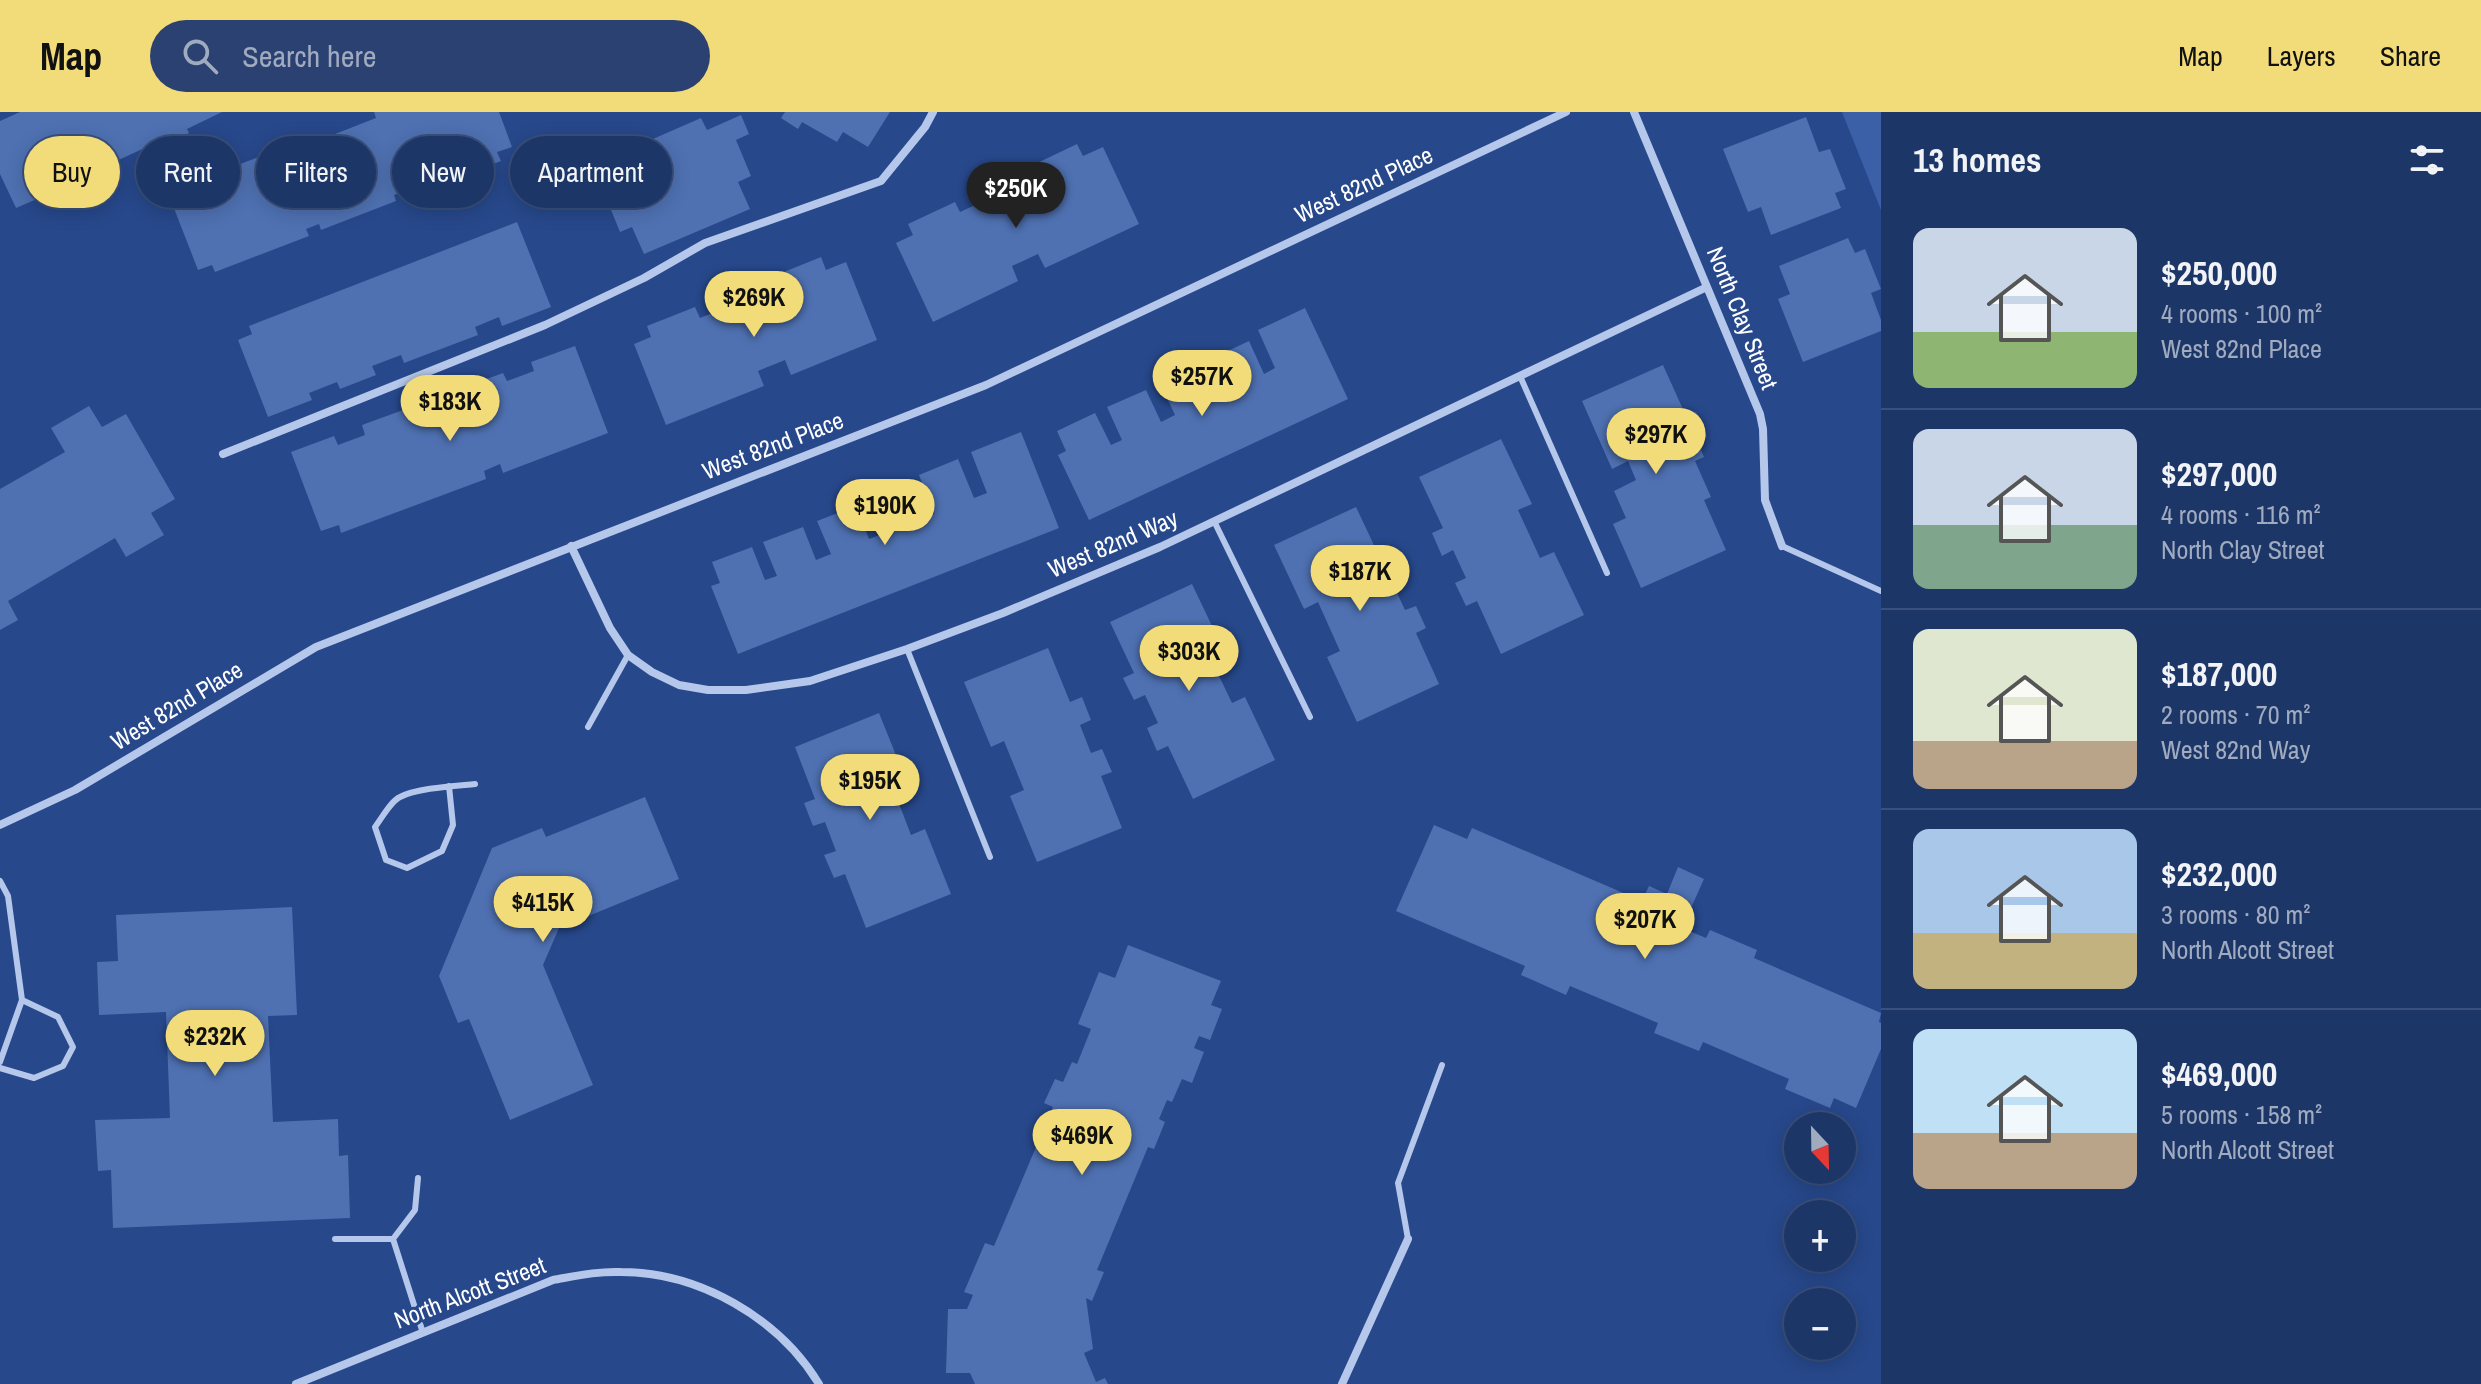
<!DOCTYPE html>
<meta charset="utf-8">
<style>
:root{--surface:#1d3668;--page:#2a4171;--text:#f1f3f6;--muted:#a0abc0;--line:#3b507c;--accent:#f2dc7a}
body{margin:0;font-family:"Archivo Narrow",sans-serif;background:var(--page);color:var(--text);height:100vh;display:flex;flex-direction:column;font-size:30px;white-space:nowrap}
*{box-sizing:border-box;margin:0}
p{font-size:26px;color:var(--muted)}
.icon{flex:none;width:44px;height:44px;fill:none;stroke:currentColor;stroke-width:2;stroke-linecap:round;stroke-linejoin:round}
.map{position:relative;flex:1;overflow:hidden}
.side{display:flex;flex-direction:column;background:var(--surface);width:600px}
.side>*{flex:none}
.banner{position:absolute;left:24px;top:24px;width:760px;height:72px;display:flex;gap:16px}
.needle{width:52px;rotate:158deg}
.tools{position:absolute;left:1784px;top:1000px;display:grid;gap:16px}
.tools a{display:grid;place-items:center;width:72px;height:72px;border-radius:50%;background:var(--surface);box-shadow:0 4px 20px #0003,0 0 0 2px var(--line);font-size:40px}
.price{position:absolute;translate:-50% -68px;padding:0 18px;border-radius:28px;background:var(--accent);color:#111;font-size:26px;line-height:52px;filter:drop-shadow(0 2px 4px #0008)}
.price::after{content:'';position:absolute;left:50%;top:48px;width:24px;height:18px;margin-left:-12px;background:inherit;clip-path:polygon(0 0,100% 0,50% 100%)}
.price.current{background:#222;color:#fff}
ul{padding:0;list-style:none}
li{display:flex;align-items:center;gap:24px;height:200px;padding:0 32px}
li+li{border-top:2px solid var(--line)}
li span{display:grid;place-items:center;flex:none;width:224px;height:160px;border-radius:16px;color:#555}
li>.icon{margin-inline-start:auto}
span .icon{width:96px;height:96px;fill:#fffc;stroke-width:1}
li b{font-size:34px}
h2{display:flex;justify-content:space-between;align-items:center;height:96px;padding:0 32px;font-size:34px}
.tag{padding:0 28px;border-radius:36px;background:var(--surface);box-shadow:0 4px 20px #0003,0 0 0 2px var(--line);font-size:28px;line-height:72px}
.tag.current{background:var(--accent);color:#111}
header{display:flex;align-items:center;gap:48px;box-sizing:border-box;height:112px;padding:0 40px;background:var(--accent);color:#111}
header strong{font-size:38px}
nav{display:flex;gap:44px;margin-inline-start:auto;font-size:28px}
.search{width:560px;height:72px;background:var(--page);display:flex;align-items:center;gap:20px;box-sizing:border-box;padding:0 28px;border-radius:44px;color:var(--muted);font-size:30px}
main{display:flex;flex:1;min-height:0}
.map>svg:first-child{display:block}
</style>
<header>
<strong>Map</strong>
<div class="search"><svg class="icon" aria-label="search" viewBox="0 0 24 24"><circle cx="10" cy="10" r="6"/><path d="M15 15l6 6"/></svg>Search here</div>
<nav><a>Map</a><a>Layers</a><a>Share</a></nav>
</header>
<main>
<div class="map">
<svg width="1881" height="1272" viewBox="0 0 1881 1272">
<rect width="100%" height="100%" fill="#27488b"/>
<!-- green -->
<path fill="#3b60a8" d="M1842 0H1881V98Z"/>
<!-- building -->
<path fill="#4f71b2" d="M20 0H222L187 17 189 21 151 39 149 34 86 63 89 68 52 85 51 81 16 96 0 62V9Z
M374 0H499L512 35 497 40 501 49 408 85 405 79 394 83 396 89 321 118 319 112 306 117 309 124 215 160 212 153 198 158 170 86 206 73 204 66 274 39 276 45 376 6Z
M785 0H890L868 35 843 20 837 30 802 10 798 17 781 6Z
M741 3 749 22 736 28 751 64 738 70 750 97 644 142 632 115 620 120 605 83 597 86 589 68 619 55 614 44 701 6 707 18Z
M1806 5 1819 40 1830 37 1846 77 1835 81 1841 96 1771 123 1761 95 1748 100 1723 37Z
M1077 32 1083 44 1103 35 1139 112 1045 156 1038 142 1012 154 1018 169 933 210 896 131 913 123 908 112 955 90 960 100 1036 65 1031 54Z
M517 110 551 195 502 214 499 205 475 215 478 223 404 251 401 243 372 254 376 263 340 277 337 270 309 281 312 288 268 305 238 228 252 222 249 214Z
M1848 126 1855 141 1865 137 1881 177 1871 181 1881 208V219L1803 250 1778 187 1790 182 1779 154Z
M821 145 826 158 846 150 877 228 791 263 785 248 758 259 764 274 666 313 634 232 651 225 647 214 695 195 700 206 778 175 774 164Z
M1305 196 1348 287 1089 408 1058 343 1066 339 1057 319 1095 301 1111 333 1122 328 1107 295 1146 278 1161 310 1175 303 1160 271 1197 254 1213 285 1228 279 1213 246 1249 229 1264 262 1275 256 1258 218Z
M575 234 608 321 503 361 500 352 484 359 486 367 341 421 339 413 321 419 291 340 334 324 338 333 365 323 362 313 433 287 436 296 468 284 465 275 503 261 507 269 534 259 531 250Z
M1663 253 1686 304 1696 300 1707 325 1697 329 1704 345 1695 349 1711 385 1704 388 1726 438 1641 476 1613 412 1626 406 1614 379 1636 368 1628 349 1612 357 1582 289Z
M89 294 102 315 126 302 175 387 151 401 164 423 126 445 115 426 8 489 18 508 0 518V377L65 340 51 316Z
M1021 320 1059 416 738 542 711 474 720 471 712 450 752 435 765 468 777 464 763 430 803 415 816 448 831 442 817 409 856 394 869 427 885 421 872 388 909 373 923 407 934 402 919 363 958 347 974 386 987 381 971 340Z
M1501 327 1532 392 1518 398 1540 446 1554 440 1584 503 1501 542 1477 489 1466 494 1455 471 1466 466 1453 438 1442 444 1432 421 1443 416 1419 365Z
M1356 395 1381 448 1392 443 1403 465 1392 470 1405 498 1416 494 1426 516 1416 521 1439 572 1357 610 1327 545 1340 539 1318 490 1304 497 1274 433Z
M1192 472 1223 537 1209 543 1232 591 1245 585 1275 648 1193 687 1168 634 1157 639 1147 616 1158 611 1145 583 1134 588 1123 566 1134 561 1110 510Z
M1048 536 1070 590 1082 585 1091 608 1080 613 1091 641 1102 637 1112 660 1101 664 1122 716 1037 750 1010 684 1024 678 1004 629 991 635 964 570Z
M879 601 906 668 892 673 911 723 925 717 951 782 866 816 845 762 834 766 824 743 836 739 825 710 813 714 804 691 815 687 795 635Z
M645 685 679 767 559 816 543 853 593 973 510 1008 469 907 458 911 439 864 492 736 542 716 546 725Z
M1434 713 1467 727 1472 716 1642 789 1649 774 1667 782 1678 755 1704 767 1682 816 1706 826 1710 818 1757 838 1754 846 1881 901 1879 910 1881 911V937L1856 996 1834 986 1830 996 1785 977 1789 967 1703 930 1699 939 1654 921 1658 911 1570 874 1566 883 1521 863 1525 854 1396 799Z
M292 795 297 903 268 904 273 1010 338 1007 339 1044 348 1043 350 1106 113 1116 111 1058 98 1059 95 1008 170 1006 166 900 99 903 97 850 118 849 116 803Z
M1128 833 1221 869 1211 893 1222 897 1210 928 1199 924 1194 936 1204 940 1192 971 1182 967 1172 990 1167 988 1159 1007 1165 1010 1154 1037 1148 1035 1097 1158 1104 1160 1092 1189 1086 1186 1093 1237 1084 1241 1096 1270 1105 1266 1108 1272H975L970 1261H946L948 1197H967L973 1183 964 1180 985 1131 994 1134 1053 995 1044 991 1055 967 1063 970 1072 950 1077 952 1091 917 1078 912 1099 860 1115 866Z"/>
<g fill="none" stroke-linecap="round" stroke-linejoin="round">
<!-- service -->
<path stroke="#b5c7ea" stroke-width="6" d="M1520 264 1607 461
M1214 409 1310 605
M1782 434 1881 479
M907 537 990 745
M588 615 628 543
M449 674 453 713 442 739 407 756 386 748 375 715C382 706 390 690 400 685 417 676 455 674 475 672
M0 769 8 784 22 888 0 950
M0 956 34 966 63 954 73 935 58 905 22 888
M418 1066 415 1098 393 1127 423 1221
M335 1127H393
M1408 1127 1398 1071 1442 953"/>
<!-- minor -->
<path stroke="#b5c7ea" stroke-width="8" d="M1634 0 1760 302 1763 317 1765 388 1782 434
M223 342 545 213 644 166 705 131 881 69 925 15 933 0
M571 434 610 516 628 543 652 560 679 573 708 578H746L810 569 907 537 1003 501 1160 435 1707 175
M0 713 75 678 316 535 986 273 1566 0
M296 1272 553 1168C576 1164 598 1159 621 1160 699 1160 779 1206 819 1272
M1342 1272 1408 1127"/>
</g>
<g text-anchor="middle" stroke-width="6" stroke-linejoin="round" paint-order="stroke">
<!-- street labels -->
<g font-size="24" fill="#fff" stroke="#27488b">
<text transform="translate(1364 73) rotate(-25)" y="8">West 82nd Place</text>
<text transform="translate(1742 206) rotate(68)" y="8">North Clay Street</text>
<text transform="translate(773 334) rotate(-21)" y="8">West 82nd Place</text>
<text transform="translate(1113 432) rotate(-23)" y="8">West 82nd Way</text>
<text transform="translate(177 594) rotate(-31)" y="8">West 82nd Place</text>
<text transform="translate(470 1181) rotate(-21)" y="8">North Alcott Street</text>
</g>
</g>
</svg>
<div class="tools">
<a><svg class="needle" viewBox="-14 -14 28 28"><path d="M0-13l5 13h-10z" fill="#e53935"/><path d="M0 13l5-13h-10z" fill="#a0abc0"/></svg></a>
<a>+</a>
<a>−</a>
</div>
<b class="price current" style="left:1016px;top:118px">$250K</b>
<b class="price" style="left:754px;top:227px">$269K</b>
<b class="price" style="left:1202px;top:306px">$257K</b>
<b class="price" style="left:450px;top:331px">$183K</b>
<b class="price" style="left:1656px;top:364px">$297K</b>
<b class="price" style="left:885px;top:435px">$190K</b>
<b class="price" style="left:1360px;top:501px">$187K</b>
<b class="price" style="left:1189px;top:581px">$303K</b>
<b class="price" style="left:870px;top:710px">$195K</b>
<b class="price" style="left:543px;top:832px">$415K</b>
<b class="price" style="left:1645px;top:849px">$207K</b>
<b class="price" style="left:215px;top:966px">$232K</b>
<b class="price" style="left:1082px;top:1065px">$469K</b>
<div class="banner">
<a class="tag current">Buy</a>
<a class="tag">Rent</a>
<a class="tag">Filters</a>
<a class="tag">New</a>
<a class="tag">Apartment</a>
</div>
</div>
<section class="side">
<h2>13 homes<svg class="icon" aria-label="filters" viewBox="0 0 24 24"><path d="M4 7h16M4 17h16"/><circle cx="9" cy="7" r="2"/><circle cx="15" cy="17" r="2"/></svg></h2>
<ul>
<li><span style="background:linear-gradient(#c9d6e8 65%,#8fb573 0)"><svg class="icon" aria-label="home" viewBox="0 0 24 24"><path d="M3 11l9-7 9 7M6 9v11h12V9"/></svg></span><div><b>$250,000</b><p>4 rooms · 100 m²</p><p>West 82nd Place</p></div></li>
<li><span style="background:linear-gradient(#c9d6e8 60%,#7fa58c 0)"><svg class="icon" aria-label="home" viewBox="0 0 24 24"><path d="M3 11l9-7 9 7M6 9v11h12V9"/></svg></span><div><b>$297,000</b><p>4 rooms · 116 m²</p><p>North Clay Street</p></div></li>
<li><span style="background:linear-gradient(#dfe7d0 70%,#b9a48a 0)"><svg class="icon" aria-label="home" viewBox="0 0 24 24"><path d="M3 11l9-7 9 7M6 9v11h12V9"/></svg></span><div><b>$187,000</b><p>2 rooms · 70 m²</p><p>West 82nd Way</p></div></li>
<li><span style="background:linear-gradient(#a9c7e8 65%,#c2b280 0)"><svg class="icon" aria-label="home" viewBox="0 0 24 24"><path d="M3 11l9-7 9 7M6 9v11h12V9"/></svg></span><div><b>$232,000</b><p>3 rooms · 80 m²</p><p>North Alcott Street</p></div></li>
<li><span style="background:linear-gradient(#bfe0f5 65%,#b9a48a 0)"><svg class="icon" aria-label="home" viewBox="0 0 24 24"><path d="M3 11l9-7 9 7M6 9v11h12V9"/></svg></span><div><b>$469,000</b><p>5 rooms · 158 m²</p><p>North Alcott Street</p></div></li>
</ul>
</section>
</main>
